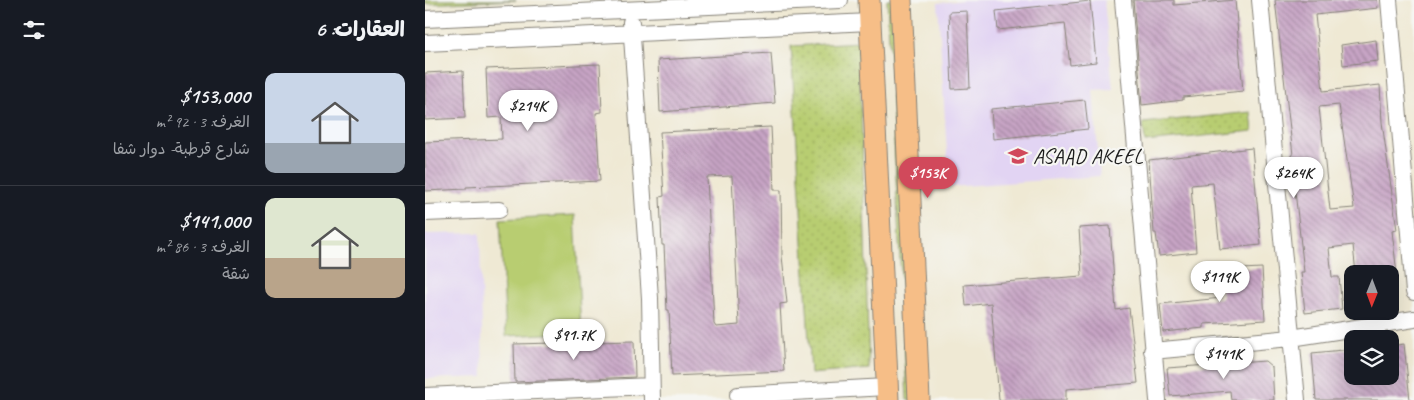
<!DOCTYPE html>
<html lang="ar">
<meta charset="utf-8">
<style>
:root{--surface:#171b24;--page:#20242c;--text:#f1f3f6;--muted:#9ea1a6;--line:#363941;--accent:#d1495b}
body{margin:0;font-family:Caveat,"Playpen Sans Arabic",sans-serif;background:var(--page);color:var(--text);direction:rtl;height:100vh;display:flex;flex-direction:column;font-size:19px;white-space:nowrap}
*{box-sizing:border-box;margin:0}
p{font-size:16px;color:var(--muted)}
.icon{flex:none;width:28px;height:28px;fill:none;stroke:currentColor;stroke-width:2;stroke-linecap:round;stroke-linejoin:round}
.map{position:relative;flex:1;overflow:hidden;direction:ltr}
.sheet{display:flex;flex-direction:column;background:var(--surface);width:425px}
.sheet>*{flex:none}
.needle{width:32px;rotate:181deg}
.fabs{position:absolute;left:919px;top:265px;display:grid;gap:10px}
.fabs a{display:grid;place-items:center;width:55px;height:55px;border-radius:10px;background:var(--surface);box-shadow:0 5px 20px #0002;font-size:25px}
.price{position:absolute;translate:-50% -42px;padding:0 11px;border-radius:18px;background:#fff;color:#222;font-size:16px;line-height:32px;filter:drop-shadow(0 1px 2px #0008)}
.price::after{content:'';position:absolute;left:50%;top:30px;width:15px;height:11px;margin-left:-8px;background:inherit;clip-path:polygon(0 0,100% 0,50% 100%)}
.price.current{background:var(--accent);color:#fff}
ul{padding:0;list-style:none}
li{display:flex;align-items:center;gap:15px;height:125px;padding:0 20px}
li+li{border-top:1px solid var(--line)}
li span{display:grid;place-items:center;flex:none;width:140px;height:100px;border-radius:10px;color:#555}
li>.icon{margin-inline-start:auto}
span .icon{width:60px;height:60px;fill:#fffc;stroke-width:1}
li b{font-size:21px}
h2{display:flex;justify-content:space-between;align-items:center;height:60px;padding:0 20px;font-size:21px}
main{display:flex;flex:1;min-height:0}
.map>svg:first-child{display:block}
</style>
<main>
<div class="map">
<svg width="989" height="400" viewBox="0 0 989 400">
<defs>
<pattern id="grass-dots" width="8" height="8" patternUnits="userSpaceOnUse" patternTransform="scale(1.25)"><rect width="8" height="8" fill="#b8cd71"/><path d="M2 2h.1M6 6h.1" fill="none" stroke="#9eaf61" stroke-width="1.8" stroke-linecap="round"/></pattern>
<pattern id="building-back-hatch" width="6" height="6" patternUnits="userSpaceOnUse" patternTransform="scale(1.25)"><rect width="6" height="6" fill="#c7a4c5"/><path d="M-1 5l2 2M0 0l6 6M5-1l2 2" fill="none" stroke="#a1859f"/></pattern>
</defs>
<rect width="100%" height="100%" fill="#f6f6f2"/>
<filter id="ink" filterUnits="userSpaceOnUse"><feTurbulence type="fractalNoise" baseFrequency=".02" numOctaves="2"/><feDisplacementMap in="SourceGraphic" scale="10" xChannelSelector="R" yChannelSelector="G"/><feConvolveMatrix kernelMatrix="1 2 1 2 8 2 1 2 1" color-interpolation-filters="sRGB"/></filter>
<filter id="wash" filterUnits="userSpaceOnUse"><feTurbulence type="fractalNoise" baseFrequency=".0096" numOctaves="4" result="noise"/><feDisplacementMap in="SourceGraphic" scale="20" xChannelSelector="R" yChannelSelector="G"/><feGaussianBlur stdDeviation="1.12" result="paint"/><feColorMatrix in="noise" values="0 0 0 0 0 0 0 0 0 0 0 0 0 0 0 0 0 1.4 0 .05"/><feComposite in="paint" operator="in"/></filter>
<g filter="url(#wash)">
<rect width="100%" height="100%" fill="#efe9d4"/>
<!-- built -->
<path fill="#e2d4f3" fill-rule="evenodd" d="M539 0H679L688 89 668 90 675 176 524 187 513 3ZM660 100 662 129 568 139 566 109Z
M55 233 58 377 0 379V234Z"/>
<!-- grass -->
<path fill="url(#grass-dots)" stroke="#6a7446" d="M0 0H91L0 4Z
M462 0H475L495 400H482Z
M434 42 444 369 386 374 366 46Z
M826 112 828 131 720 142 718 123Z"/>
<!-- park -->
<path fill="#b8cd71" stroke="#6a7446" d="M150 215 156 332 81 336 75 219Z"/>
<g id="blocks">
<!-- building -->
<path fill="url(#building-back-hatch)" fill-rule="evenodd" d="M708 0H749V5L810 0 818 91 758 97V100L717 105Z
M850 0H952L953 8 890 15 898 91 955 85 957 122 972 230 967 231 972 274H931L928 245 904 248 907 277H914L917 309 880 313 876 272H879L866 155H868ZM914 105 929 208 905 210 894 107Z
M665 1 671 62 645 65 640 23 573 30 571 11Z
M542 11 545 88 527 89 524 12Z
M951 40 953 61 918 65 916 45Z
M346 53 350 103 235 112 233 60Z
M175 64 177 112 171 113 175 181 41 187V189L0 191V142L77 139 76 117 63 118 61 69Z
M38 71 40 118 0 120V73Z
M660 100 663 129 568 139 566 109Z
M346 127 349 190H356L357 256 362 303 355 304 359 371 247 376 244 310H242L239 245H237L235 197 239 196 235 132ZM307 176 314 325 291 327 289 324 282 177Z
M827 148 836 245 795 249 788 183 766 185 771 252 734 256 731 233H729L724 160Z
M685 226 691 310 704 308 713 383 641 389V400H574L566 303 541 306 539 285 657 276 654 228Z
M837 268 840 320 779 324V328L738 332 735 304 797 298 795 270Z
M209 341 210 377 90 382 89 344Z
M979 344 985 400H891L887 353 928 349V376H965V346Z
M840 361 847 367 849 400H806L805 391 745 396 742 368Z"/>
</g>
</g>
<g filter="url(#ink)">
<use href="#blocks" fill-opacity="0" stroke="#868278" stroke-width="1"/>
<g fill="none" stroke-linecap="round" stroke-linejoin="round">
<defs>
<path id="minor" d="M698 0 733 400
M835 0 872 400
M964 0 989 292
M0 19 415 0
M206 22 225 298 227 400
M0 43 445 22
M0 213 74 210
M727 351 866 338 989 319
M313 395 462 387
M0 396 226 386"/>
<path id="major" d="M444 0 463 400
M476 0 494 400"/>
</defs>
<!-- minor casing -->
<use href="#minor" stroke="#868278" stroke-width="18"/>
<!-- major casing -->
<use href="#major" stroke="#868278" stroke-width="23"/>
<!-- minor -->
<use href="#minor" stroke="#fff" stroke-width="16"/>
<!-- major -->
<use href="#major" stroke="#f6be87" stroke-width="21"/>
</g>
</g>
<!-- icons -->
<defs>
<symbol id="school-bare" viewBox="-9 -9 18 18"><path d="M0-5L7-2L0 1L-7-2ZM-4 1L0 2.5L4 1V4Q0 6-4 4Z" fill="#d1495b" stroke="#f6f6f2" stroke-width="2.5" paint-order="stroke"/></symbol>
</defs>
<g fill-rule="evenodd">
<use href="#school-bare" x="579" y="142" width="28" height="28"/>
</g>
<g text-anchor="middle" stroke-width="4.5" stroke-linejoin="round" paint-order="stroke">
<!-- poi labels -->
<g font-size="21" fill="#1c1c1c" stroke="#f6f6f2" text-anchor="start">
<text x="608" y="163">ASAAD AKEEL</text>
</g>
</g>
</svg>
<div class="fabs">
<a><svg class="needle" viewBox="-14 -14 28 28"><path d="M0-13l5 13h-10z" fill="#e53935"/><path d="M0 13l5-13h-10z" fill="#9ea1a6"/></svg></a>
<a><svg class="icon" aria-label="layers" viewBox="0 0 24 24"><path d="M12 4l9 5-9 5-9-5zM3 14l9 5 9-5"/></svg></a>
</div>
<b class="price" style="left:103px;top:132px">$214K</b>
<b class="price current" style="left:503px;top:199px">$153K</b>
<b class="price" style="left:869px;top:199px">$264K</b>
<b class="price" style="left:795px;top:303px">$119K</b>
<b class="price" style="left:149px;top:361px">$91.7K</b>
<b class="price" style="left:799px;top:380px">$141K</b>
</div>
<section class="sheet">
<h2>العقارات: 6<svg class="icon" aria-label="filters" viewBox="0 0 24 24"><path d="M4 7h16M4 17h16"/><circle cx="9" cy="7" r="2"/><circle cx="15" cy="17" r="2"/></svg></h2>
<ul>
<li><span style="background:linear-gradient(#c9d6e8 70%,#9aa5b1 0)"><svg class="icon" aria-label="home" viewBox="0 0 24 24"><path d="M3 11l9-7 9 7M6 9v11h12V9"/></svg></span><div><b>$153,000</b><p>الغرف: 3 · 92 m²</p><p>شارع قرطبة- دوار شفا</p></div></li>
<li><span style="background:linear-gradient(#dfe7d0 60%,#b9a48a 0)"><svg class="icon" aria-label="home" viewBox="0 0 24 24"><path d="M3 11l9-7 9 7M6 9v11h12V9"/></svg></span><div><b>$141,000</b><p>الغرف: 3 · 86 m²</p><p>شقة</p></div></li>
</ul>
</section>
</main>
